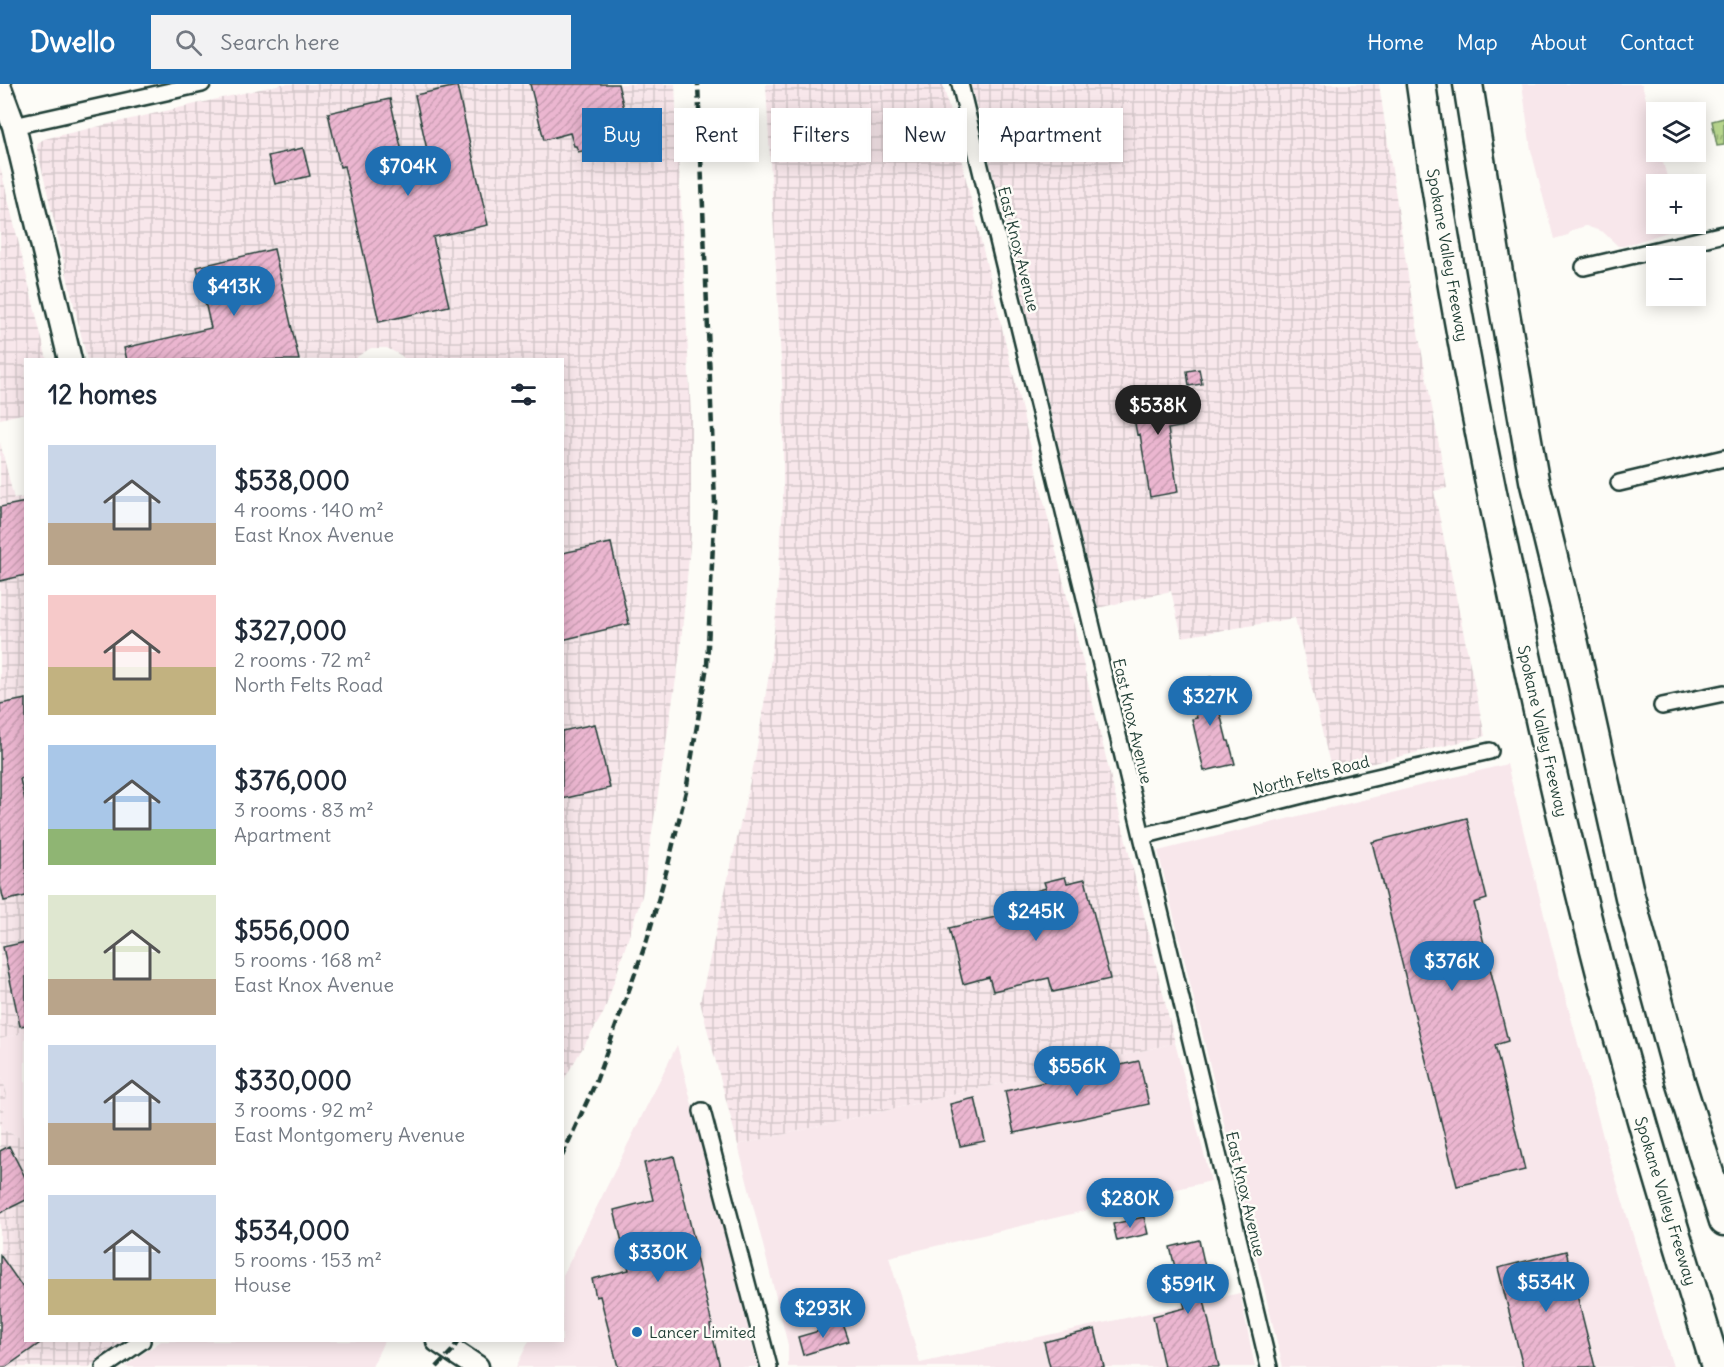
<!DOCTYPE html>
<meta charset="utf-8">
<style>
:root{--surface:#fff;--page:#f2f2f3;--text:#1f2937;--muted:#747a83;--accent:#1f6fb2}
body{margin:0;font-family:Delius,sans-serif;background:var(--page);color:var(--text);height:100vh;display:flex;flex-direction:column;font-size:22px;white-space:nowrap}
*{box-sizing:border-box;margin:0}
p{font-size:20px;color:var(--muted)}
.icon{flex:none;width:33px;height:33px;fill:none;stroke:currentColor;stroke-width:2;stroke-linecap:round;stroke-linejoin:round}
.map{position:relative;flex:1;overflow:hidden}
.panel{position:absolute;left:24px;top:274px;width:540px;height:984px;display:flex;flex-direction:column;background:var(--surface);border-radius:0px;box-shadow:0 3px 15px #0003}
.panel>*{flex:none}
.hud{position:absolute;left:582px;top:24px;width:570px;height:54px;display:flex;gap:12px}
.tools{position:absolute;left:1646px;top:18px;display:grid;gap:12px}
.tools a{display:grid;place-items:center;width:60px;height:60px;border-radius:0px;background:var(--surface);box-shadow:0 3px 15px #0003;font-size:30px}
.price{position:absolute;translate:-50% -51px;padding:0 14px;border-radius:21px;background:var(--accent);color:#fff;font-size:20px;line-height:39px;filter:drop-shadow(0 2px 3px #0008)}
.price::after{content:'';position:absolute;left:50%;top:36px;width:18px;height:14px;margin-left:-9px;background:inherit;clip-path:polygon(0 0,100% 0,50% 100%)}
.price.current{background:#222;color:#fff}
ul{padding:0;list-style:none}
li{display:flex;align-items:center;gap:18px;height:150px;padding:0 24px}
li span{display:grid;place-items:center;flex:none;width:168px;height:120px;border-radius:0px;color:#555}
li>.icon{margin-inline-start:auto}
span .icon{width:72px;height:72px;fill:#fffc;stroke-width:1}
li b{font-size:26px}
h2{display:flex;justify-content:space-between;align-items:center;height:72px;padding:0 24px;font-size:26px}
.chip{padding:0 21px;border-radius:0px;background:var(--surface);box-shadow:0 3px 15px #0003;font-size:21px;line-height:54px}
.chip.current{background:var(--accent);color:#fff}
header{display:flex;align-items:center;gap:36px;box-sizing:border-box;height:84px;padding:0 30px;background:var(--accent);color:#fff}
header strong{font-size:28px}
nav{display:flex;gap:33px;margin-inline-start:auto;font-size:21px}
.search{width:420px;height:54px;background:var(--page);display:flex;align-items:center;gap:15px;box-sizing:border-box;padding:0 21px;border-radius:0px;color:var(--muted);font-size:22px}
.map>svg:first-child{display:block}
</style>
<header>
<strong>Dwello</strong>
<div class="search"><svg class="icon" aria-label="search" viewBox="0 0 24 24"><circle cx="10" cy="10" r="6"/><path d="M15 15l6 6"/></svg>Search here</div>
<nav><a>Home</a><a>Map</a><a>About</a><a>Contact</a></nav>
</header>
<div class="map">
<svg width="1724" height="1283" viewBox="0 0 1724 1283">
<defs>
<pattern id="industrial-grid" width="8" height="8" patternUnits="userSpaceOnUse" patternTransform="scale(1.5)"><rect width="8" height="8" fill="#f8e7eb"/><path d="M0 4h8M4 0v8" fill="none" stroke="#d4c7ca"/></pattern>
<pattern id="grass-tufts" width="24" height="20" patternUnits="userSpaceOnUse" patternTransform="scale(1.5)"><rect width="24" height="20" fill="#b7d58d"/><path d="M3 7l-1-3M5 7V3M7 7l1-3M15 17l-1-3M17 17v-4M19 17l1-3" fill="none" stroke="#94ae74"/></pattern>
<pattern id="building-hatch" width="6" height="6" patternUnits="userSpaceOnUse" patternTransform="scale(1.5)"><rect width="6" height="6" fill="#ebb6d0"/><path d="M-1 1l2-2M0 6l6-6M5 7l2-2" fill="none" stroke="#c99db3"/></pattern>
</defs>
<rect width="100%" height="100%" fill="#fdfcf7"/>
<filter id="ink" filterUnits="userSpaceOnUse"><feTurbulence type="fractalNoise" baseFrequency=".0167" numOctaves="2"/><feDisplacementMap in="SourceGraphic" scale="12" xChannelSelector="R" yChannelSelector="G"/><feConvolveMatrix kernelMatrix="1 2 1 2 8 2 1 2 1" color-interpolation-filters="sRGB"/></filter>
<g filter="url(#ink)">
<!-- built -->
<path fill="#f8e7eb" d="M1522 0H1642L1656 52V68H1660L1669 100H1656V140H1679L1680 144 1624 162H1618L1603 148 1586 142 1572 146 1568 151 1554 155 1531 66Z
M1507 680 1552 863 1604 1056 1673 1283H1283L1158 767Z
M25 948V1056L1 1045 7 1010 0 986V955Z
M1175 959 1211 1097 889 1173 920 1279 1240 1209 1255 1283H788V1261L738 1061Z
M677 961 758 1283H516L529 1257H562L563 1191Z
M161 1257H384L372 1283H124Z"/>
<!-- industrial -->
<path fill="url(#industrial-grid)" d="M282 0H675L691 333V451L680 569 642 812 604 928 563 997 562 276H405L402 272 387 264H371L358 272 355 276H87L37 65 38 59 44 55Z
M766 0H943L1175 959 738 1061 700 918 755 675 769 590 776 531 783 420V314Z
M971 0H1379L1410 205 1447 404 1434 407 1485 652 1332 689 1295 534 1182 553 1171 507 1098 524Z
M0 82 47 276H26L25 329 0 335Z
M0 358 14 415 26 413V948L0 955Z
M0 986 7 1010 1 1045 25 1056 26 1257H126L89 1283H0Z"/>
<!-- grass -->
<path fill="url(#grass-tufts)" stroke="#6b8960" stroke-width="1.5" d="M1724 34V61L1717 62 1712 37Z"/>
<!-- building -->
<path fill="url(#building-hatch)" stroke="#1f3d34" stroke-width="1.5" d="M530 0H618L630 49 609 54 611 61 578 68 576 62H574L570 49 544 56Z
M457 2 488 141 433 153 449 222 379 238 344 82 340 83 328 29 390 15 403 72 427 66 415 11Z
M303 64 310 92 275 100 268 72Z
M274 165 299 276H127L124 264 211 244 197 183Z
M1199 285 1202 300 1189 302 1187 287Z
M1165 305 1166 309 1179 307 1185 342 1168 345 1178 408 1150 413 1140 350 1137 351 1130 311Z
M26 418V491L0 497V423Z
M611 459 629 540 562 556V469Z
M1211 593 1227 657H1229L1235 680 1204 687 1192 635 1197 634 1188 599Z
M26 615V693L20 695 26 720V812L4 817 0 800V620Z
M595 640 610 704 562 715V647Z
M1467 734 1487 815 1474 819 1508 957 1495 961 1525 1086 1457 1102 1372 758Z
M1065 793 1067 799 1085 795 1110 895 1053 908 1049 894 993 907 989 893 963 900 949 844 1033 824 1029 809 1046 804 1044 798Z
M26 858V941L20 942 3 863Z
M1139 977 1149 1020 1014 1049 1005 1007Z
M975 1014 985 1057 960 1062 950 1020Z
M9 1062 26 1095V1116L0 1129V1067Z
M674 1072 696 1164 694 1165 712 1240 710 1241 720 1283H618L600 1212 596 1213 592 1195 629 1186 614 1126 653 1116 644 1079Z
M1144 1133 1148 1150 1117 1157 1113 1140Z
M1199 1156 1210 1205 1202 1207 1219 1283H1164L1153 1232 1185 1224 1170 1163Z
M1566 1167 1595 1283H1523L1498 1184Z
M0 1171 26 1208V1257H43L6 1283H0Z
M843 1240 849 1257 803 1271 798 1253Z
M1095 1245 1104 1283H1050L1044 1258Z"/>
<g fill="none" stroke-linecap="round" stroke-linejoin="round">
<defs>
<path id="minor" d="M960 0 1088 526 1269 1283
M14 42 202 0
M1584 183 1724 150
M1619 399 1724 374
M1662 622 1724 609
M1142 752 1338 702 1490 667
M702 1027 769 1283
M104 1283 142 1257"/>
<path id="secondary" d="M0 4 14 42 70 276
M438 1257 477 1283"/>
<path id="motorway" d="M1421 0C1444 166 1475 331 1510 495 1537 627 1567 759 1601 889 1636 1021 1676 1152 1716 1283
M1468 0 1499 195 1534 396 1574 560 1630 813 1681 1000 1724 1137"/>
</defs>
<!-- minor casing -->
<use href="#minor" stroke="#1f3d34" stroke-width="20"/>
<!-- secondary casing -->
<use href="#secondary" stroke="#1f3d34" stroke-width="27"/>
<!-- motorway casing -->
<use href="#motorway" stroke="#1f3d34" stroke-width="33"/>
<!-- minor -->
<use href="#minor" stroke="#fdfcf7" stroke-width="15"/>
<!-- secondary -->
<use href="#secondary" stroke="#fdfcf7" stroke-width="22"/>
<!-- motorway -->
<use href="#motorway" stroke="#fdfcf7" stroke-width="28"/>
<!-- rail -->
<path stroke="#1f3d34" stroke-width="4.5" stroke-dasharray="9 4.5" stroke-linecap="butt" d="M562 1072 595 1000 647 856 668 781 686 707 707 582 715 419 698 0
M437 1283 452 1267 458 1257"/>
</g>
</g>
<!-- markers -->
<circle fill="#1f6fb2" stroke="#fdfcf7" stroke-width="2" cx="637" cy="1248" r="6"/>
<g text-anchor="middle" stroke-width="5" stroke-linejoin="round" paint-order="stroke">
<!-- street labels -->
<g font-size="16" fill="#1f3d34" stroke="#fdfcf7">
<text transform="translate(1019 165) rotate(76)" y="6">East Knox Avenue</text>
<text transform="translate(1448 171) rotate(80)" y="6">Spokane Valley Freeway</text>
<text transform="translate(1133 637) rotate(77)" y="6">East Knox Avenue</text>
<text transform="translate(1543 647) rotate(77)" y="6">Spokane Valley Freeway</text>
<text transform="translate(1311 691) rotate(-14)" y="6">North Felts Road</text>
<text transform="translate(1246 1110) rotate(77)" y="6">East Knox Avenue</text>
<text transform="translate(1666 1117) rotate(73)" y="6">Spokane Valley Freeway</text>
</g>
<!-- poi labels -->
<g font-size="16" fill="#1f3d34" stroke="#fdfcf7" text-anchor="start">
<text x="649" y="1254">Lancer Limited</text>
</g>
</g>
</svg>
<div class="tools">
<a><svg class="icon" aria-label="layers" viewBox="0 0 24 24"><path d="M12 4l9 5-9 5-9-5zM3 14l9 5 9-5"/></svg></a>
<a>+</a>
<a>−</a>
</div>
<b class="price" style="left:408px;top:113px">$704K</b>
<b class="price" style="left:234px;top:233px">$413K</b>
<b class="price current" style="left:1158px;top:352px">$538K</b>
<b class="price" style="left:1210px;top:643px">$327K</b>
<b class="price" style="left:1036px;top:858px">$245K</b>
<b class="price" style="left:1452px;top:908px">$376K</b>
<b class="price" style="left:1077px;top:1013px">$556K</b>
<b class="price" style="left:1130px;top:1145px">$280K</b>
<b class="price" style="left:658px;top:1199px">$330K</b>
<b class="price" style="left:1546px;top:1229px">$534K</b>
<b class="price" style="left:1188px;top:1231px">$591K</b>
<b class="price" style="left:823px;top:1255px">$293K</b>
<div class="hud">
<a class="chip current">Buy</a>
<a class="chip">Rent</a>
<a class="chip">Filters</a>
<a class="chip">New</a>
<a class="chip">Apartment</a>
</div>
<section class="panel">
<h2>12 homes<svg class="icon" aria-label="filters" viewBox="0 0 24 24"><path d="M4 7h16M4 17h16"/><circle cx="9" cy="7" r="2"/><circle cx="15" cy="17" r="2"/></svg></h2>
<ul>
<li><span style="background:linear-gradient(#c9d6e8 65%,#b9a48a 0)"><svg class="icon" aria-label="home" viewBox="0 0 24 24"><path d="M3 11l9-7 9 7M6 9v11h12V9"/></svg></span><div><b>$538,000</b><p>4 rooms · 140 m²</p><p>East Knox Avenue</p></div></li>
<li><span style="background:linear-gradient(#f6c9c9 60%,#c2b280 0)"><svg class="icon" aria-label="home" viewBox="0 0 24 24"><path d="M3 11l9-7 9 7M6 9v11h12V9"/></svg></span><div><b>$327,000</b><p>2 rooms · 72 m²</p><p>North Felts Road</p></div></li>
<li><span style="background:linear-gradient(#a9c7e8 70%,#8fb573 0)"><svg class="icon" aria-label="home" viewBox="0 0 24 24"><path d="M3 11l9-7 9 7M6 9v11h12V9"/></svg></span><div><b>$376,000</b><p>3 rooms · 83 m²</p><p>Apartment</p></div></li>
<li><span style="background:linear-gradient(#dfe7d0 70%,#b9a48a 0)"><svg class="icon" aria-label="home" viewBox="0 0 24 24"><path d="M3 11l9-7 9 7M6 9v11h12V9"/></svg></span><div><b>$556,000</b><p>5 rooms · 168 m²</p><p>East Knox Avenue</p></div></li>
<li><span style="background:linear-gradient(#c9d6e8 65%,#b9a48a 0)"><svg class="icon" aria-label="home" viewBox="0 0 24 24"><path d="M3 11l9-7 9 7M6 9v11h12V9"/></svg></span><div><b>$330,000</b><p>3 rooms · 92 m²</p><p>East Montgomery Avenue</p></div></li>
<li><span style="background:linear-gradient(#c9d6e8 70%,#c2b280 0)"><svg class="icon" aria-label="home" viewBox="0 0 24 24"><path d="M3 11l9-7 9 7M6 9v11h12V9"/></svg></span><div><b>$534,000</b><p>5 rooms · 153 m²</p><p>House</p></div></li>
</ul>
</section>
</div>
